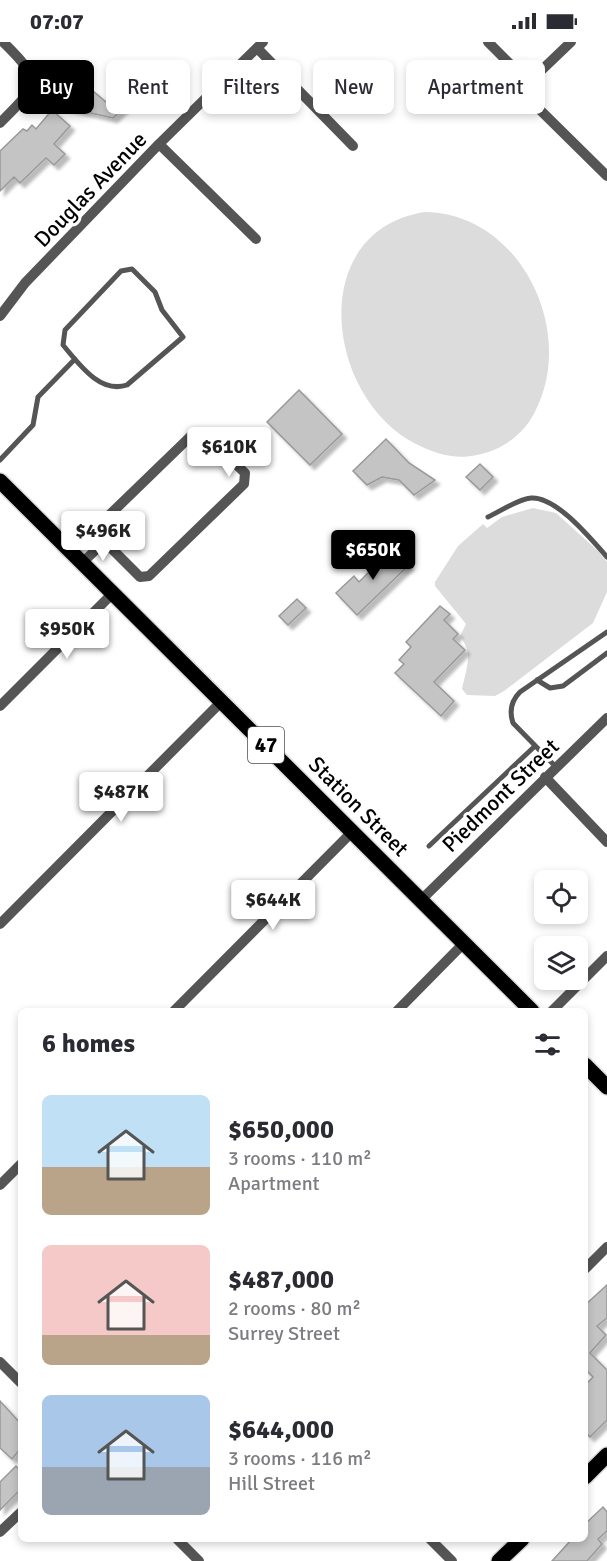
<!DOCTYPE html>
<meta charset="utf-8">
<style>
:root{--surface:#fff;--page:#f7f7f7;--text:#2b2b33;--muted:#7c7c81;--accent:#000}
body{margin:0;font-family:Signika,sans-serif;background:var(--page);color:var(--text);height:100vh;display:flex;flex-direction:column;font-size:22px;white-space:nowrap}
*{box-sizing:border-box;margin:0}
p{font-size:20px;color:var(--muted)}
.icon{flex:none;width:33px;height:33px;fill:none;stroke:currentColor;stroke-width:2;stroke-linecap:round;stroke-linejoin:round}
.map{position:relative;flex:1;overflow:hidden}
.drawer{position:absolute;left:18px;top:966px;width:570px;height:534px;display:flex;flex-direction:column;background:var(--surface);border-radius:9px;box-shadow:0 3px 9px #0003}
.drawer>*{flex:none}
.guide{position:absolute;left:18px;top:18px;width:572px;height:54px;display:flex;gap:12px}
.fabs{position:absolute;left:534px;top:828px;display:grid;gap:12px}
.fabs a{display:grid;place-items:center;width:54px;height:54px;border-radius:9px;background:var(--surface);box-shadow:0 3px 9px #0003;font-size:30px}
.price{position:absolute;translate:-50% -51px;padding:0 14px;border-radius:6px;background:#fff;color:#222;font-size:20px;line-height:39px;filter:drop-shadow(0 2px 3px #0008)}
.price::after{content:'';position:absolute;left:50%;top:36px;width:18px;height:14px;margin-left:-9px;background:inherit;clip-path:polygon(0 0,100% 0,50% 100%)}
.price.active{background:var(--accent);color:#fff}
ul{padding:0;list-style:none}
li{display:flex;align-items:center;gap:18px;height:150px;padding:0 24px}
li span{display:grid;place-items:center;flex:none;width:168px;height:120px;border-radius:9px;color:#555}
li>.icon{margin-inline-start:auto}
span .icon{width:72px;height:72px;fill:#fffc;stroke-width:1}
li b{font-size:26px}
h2{display:flex;justify-content:space-between;align-items:center;height:72px;padding:0 24px;font-size:26px}
.pill{padding:0 21px;border-radius:9px;background:var(--surface);box-shadow:0 3px 9px #0003;font-size:21px;line-height:54px}
.pill.active{background:var(--accent);color:#fff}
.status{display:flex;justify-content:space-between;align-items:center;height:42px;padding:0 30px;background:var(--surface);direction:ltr}
.status svg{height:16px;fill:currentColor}
.map>svg:first-child{display:block}
</style>
<div class="status"><b>07:07</b><svg viewBox="0 0 49 12"><path d="M0 12V9h3v3zM5 12V6h3v6zM10 12V3h3v9zM15 12V0h3v12zM26 1h20v11H26zM47 4h2v5h-2z"/></svg></div>
<div class="map">
<svg width="607" height="1519" viewBox="0 0 607 1519">
<defs>
<filter id="shadow"><feDropShadow dx="4.5" dy="4.5" stdDeviation="1.5" flood-color="#0004"/></filter>
</defs>
<rect width="100%" height="100%" fill="#fff"/>
<!-- green -->
<path fill="#dcdcdc" d="M425 170C524 171 582 299 529 380 517 397 498 409 477 413 455 418 436 412 416 402 324 355 306 188 425 170Z
M533 466 556 471 598 509 607 520V550L593 581 504 649 495 654 467 653 462 647C466 627 474 612 460 594L466 582 435 544V540L458 504 483 482 487 486 502 475Z"/>
<!-- building -->
<path fill="#c4c4c4" stroke="#999" stroke-width="1.5" filter="url(#shadow)" d="M81 23 84 32 57 35V25Z
M122 35 136 49 130 52 135 56 113 76 59 64V50L63 47 93 49 106 60 115 39Z
M52 68 70 84 54 102 65 112 54 123 46 116 20 141 14 135 0 149V109L23 87 27 89 32 83 36 87Z
M299 348 342 392 310 423 267 380Z
M386 397 409 421 435 438 414 453 399 438 382 435 367 443 353 429Z
M480 422 493 435 480 448 466 435Z
M393 506 409 523 357 573 336 551 354 534 359 540 371 528 367 523 380 510 384 515Z
M297 557 306 566 288 583 279 574Z
M440 564 450 572 444 578 458 592 453 597 465 608 434 640 454 659 441 674 395 631 404 622 399 618 411 605 406 600Z
M607 1243V1276L597 1284 606 1293 590 1311 607 1328V1378L590 1395 585 1390V1343L593 1335 585 1327V1263Z
M0 1359 21 1382V1406L12 1417 0 1406Z
M16 1424 21 1429V1447L0 1468V1440Z
M603 1465 607 1470V1489L598 1497 602 1502 587 1519H552L572 1497H585V1482Z"/>
<g fill="none" stroke-linecap="round" stroke-linejoin="round">
<defs>
<path id="primary" d="M0 439 532 969
M585 1023 607 1045
M585 1435 607 1413
M499 1519 522 1497"/>
</defs>
<!-- primary casing -->
<use href="#primary" stroke="#dbdbdb" stroke-width="18"/>
<!-- lane -->
<path stroke="#555" stroke-width="5" d="M132 227 155 250 162 268 183 295 127 343C100 352 79 322 63 303L65 288 121 229Z
M0 418 33 383 38 355 75 317
M488 475C501 469 518 457 531 456 556 454 591 497 607 515
M537 638 550 646 563 644 607 611
M556 725 513 681C509 669 511 659 520 650L607 590
M429 804 535 704"/>
<!-- street -->
<path stroke="#555" stroke-width="10" d="M488 0 518 30 535 63 607 134
M258 7 353 104
M525 44 571 0
M0 81C38 43 44 40 3 0
M159 102 256 197
M0 274 25 241 159 102 263 0
M194 391 205 392 245 431 244 442 149 534 140 535 98 493V484Z
M82 521 104 500
M0 664 113 551
M545 735 607 800
M421 858 607 676
M0 882 222 659
M174 969 353 789
M397 969 464 901
M552 969 607 914
M0 1143 21 1122
M585 1227 607 1205
M0 1320 21 1341
M0 1490 21 1470
M177 1497 199 1519
M430 1497 452 1519"/>
<!-- primary -->
<use href="#primary" stroke="#000" stroke-width="15"/>
</g>
<g text-anchor="middle" stroke-width="6" stroke-linejoin="round" paint-order="stroke">
<!-- shield labels -->
<rect fill="#fff" stroke="#4c4c4c" stroke-width="1.5" x="248" y="685" width="36" height="36" rx="4.5"/>
<g font-size="21" font-weight="bold" fill="#000">
<text x="266" y="710">47</text>
</g>
<!-- street labels -->
<g font-size="22" fill="#000" stroke="#fff">
<text transform="translate(90 147) rotate(-46)" y="8">Douglas Avenue</text>
<text transform="translate(500 753) rotate(-44)" y="8">Piedmont Street</text>
<text transform="translate(359 764) rotate(45)" y="8">Station Street</text>
</g>
</g>
</svg>
<div class="fabs">
<a><svg class="icon" aria-label="locate" viewBox="0 0 24 24"><circle cx="12" cy="12" r="6"/><path d="M12 2v4M12 18v4M2 12h4M18 12h4"/></svg></a>
<a><svg class="icon" aria-label="layers" viewBox="0 0 24 24"><path d="M12 4l9 5-9 5-9-5zM3 14l9 5 9-5"/></svg></a>
</div>
<b class="price" style="left:229px;top:436px">$610K</b>
<b class="price" style="left:103px;top:520px">$496K</b>
<b class="price active" style="left:373px;top:539px">$650K</b>
<b class="price" style="left:67px;top:618px">$950K</b>
<b class="price" style="left:121px;top:781px">$487K</b>
<b class="price" style="left:273px;top:889px">$644K</b>
<div class="guide">
<a class="pill active">Buy</a>
<a class="pill">Rent</a>
<a class="pill">Filters</a>
<a class="pill">New</a>
<a class="pill">Apartment</a>
</div>
<section class="drawer">
<h2>6 homes<svg class="icon" aria-label="filters" viewBox="0 0 24 24"><path d="M4 7h16M4 17h16"/><circle cx="9" cy="7" r="2"/><circle cx="15" cy="17" r="2"/></svg></h2>
<ul>
<li><span style="background:linear-gradient(#bfe0f5 60%,#b9a48a 0)"><svg class="icon" aria-label="home" viewBox="0 0 24 24"><path d="M3 11l9-7 9 7M6 9v11h12V9"/></svg></span><div><b>$650,000</b><p>3 rooms · 110 m²</p><p>Apartment</p></div></li>
<li><span style="background:linear-gradient(#f6c9c9 75%,#b9a48a 0)"><svg class="icon" aria-label="home" viewBox="0 0 24 24"><path d="M3 11l9-7 9 7M6 9v11h12V9"/></svg></span><div><b>$487,000</b><p>2 rooms · 80 m²</p><p>Surrey Street</p></div></li>
<li><span style="background:linear-gradient(#a9c7e8 60%,#9aa5b1 0)"><svg class="icon" aria-label="home" viewBox="0 0 24 24"><path d="M3 11l9-7 9 7M6 9v11h12V9"/></svg></span><div><b>$644,000</b><p>3 rooms · 116 m²</p><p>Hill Street</p></div></li>
</ul>
</section>
</div>
